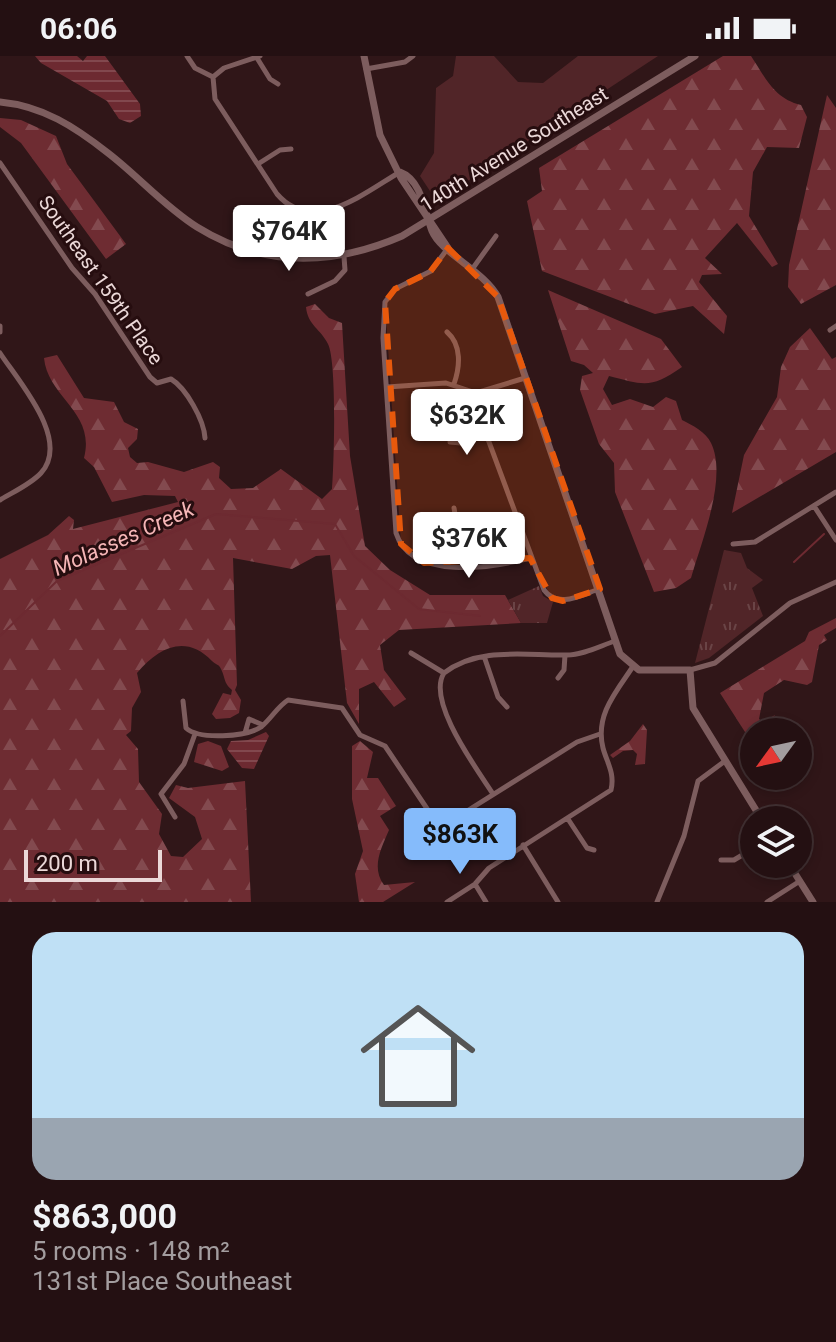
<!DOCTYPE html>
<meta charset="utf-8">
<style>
:root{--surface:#241012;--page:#2c191b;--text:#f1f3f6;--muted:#a39d9f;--line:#413032;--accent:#85bbfb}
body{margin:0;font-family:Roboto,sans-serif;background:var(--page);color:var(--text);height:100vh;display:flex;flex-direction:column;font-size:30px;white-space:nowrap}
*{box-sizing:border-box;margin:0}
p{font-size:26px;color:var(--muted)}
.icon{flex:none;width:44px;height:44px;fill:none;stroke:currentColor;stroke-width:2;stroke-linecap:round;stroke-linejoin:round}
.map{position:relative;height:846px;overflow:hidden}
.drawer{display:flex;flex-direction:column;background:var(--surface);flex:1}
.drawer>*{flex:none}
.needle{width:52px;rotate:237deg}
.controls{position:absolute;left:740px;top:662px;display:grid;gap:16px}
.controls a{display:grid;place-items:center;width:72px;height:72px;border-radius:50%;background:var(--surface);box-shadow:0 4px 12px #0003,0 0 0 2px var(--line);font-size:40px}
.scale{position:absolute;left:24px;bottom:20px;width:138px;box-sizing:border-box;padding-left:8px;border:4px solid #ebd8d8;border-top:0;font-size:22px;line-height:28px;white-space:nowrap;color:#ebd8d8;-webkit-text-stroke:6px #260d0f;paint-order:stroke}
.price{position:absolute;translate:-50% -68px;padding:0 18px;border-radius:8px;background:#fff;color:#222;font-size:26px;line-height:52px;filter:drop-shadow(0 2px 4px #0008)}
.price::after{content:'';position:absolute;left:50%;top:48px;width:24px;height:18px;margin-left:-12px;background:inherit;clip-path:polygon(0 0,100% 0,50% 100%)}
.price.active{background:var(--accent);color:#111}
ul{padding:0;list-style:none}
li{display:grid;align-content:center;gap:16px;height:424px;padding:0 32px}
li+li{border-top:2px solid var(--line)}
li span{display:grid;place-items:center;height:248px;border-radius:24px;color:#555}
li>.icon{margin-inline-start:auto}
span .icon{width:144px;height:144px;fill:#fffc;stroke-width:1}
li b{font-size:34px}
.status{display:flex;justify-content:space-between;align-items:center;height:56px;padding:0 40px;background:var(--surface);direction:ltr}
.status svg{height:22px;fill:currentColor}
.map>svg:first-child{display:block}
</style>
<div class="status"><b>06:06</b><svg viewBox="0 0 49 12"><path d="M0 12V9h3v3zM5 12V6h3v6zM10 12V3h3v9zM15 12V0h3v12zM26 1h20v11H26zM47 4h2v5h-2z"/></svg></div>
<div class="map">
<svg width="836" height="846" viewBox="0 0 836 846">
<defs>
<pattern id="forest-firs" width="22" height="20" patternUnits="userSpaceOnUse" patternTransform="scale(2)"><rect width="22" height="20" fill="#6e2c32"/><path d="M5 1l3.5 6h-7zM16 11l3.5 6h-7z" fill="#834a4f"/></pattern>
<pattern id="park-tufts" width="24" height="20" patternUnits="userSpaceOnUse" patternTransform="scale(2)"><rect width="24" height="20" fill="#512528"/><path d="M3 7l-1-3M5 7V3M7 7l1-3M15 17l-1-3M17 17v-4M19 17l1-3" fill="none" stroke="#6a4446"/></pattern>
<pattern id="water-rules" width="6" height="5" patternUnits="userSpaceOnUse" patternTransform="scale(2)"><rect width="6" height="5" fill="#6d2a31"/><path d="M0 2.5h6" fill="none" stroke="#82484e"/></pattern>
</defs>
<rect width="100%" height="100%" fill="#301618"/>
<!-- grass -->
<path fill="#512528" d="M456 0H494L518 26 543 27 578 0H658L448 138 434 141 420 120 434 97 436 32 453 20Z"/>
<!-- forest -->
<path fill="url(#forest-firs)" d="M723 0H751C765 21 774 43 801 49L807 61 799 92 767 91 753 116 749 160 778 208 772 211 737 167 705 202 722 218 702 219 699 226 727 260 724 278 693 250 655 258 542 215 527 145 542 135 539 112Z
M827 39 836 52V229L801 248 788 231 789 209Z
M0 62 21 64 56 80 67 108 126 188 106 203 21 87 0 71Z
M548 234 661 283 682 311C651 333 644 329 609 320L603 333 612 349 630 343 653 351 666 341 676 345 682 364C692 369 706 376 711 387 728 421 701 487 691 522L676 532 654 536 615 436 614 407 599 388 580 334 582 320 593 317 584 309 571 305Z
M315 248 329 262 342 267 350 400 365 490 390 514 430 539H505L521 567 399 574 380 589 384 614 406 643 394 651 374 626 359 633V668L347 647 330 499 316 500 292 513 233 502 237 629 235 634 241 644 239 657 230 662 216 663 212 658 223 637 231 639 232 634C223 626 226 623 221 613 219 608 216 609 212 605 186 578 159 591 137 617L141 636 132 652 131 675 126 679 138 693 139 726 162 758 159 778 171 800 183 801 202 783 195 761 169 742 176 729 188 732 245 725 251 846H0V503L48 479 69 460 74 464 73 473 178 446 175 440 144 439 112 446 94 411 84 402C96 356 48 342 44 302L57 299 84 342 114 346 124 366 138 373 137 383 128 392 130 401 137 407 148 406 184 416 213 406 220 411 219 422 231 433 253 432 281 413 322 443 332 433C334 409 337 306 328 288 321 273 308 270 306 251Z
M810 272 832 303 836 301V396L732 457 744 399 777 341 781 311 790 291Z
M836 562V572L824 579 827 584 819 589 812 626 807 629 784 624 764 637 759 663 763 666 775 659 764 676H754V690L720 637 805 585 809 576Z
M643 668 647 674 645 708 635 709 637 698 633 694 623 695 613 702 610 699 630 685Z
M208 685 221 690 229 711 222 715 194 706 198 688Z
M360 685 373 696 367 722H378L396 750 380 760 389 774C381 793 371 811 384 829L415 826 383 846H359L355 818 363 795 352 743V690Z"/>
<!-- park -->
<path fill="url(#park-tufts)" d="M724 494 741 497 747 512 763 524 752 532 763 560 709 602 695 607Z
M539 530 543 540 553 546 547 567H521L508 544Z"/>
<!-- water -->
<path fill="url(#water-rules)" d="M35 0H77L83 5 87 0H105L140 48 141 60 130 67 119 63 107 45 41 7Z
M266 676 269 680 254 713 242 712 227 693 231 685 248 684Z"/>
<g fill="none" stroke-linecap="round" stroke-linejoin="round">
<!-- stream -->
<path stroke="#6d2a31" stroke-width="2" d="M794 506 824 478
M0 580 57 525 216 458 335 468 354 500 419 553 480 560"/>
<!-- street -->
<path stroke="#7d5d5e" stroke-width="5" d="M187 0 195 12 213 21 215 43 277 138C313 180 364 137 400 116
M257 2 270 23 278 28
M366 13 405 6 413 0
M213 21 224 12 260 0
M0 107 72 212 95 238 150 321 157 327 171 323C186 332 204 364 205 382
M258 108 280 94 291 93
M448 192 431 215 395 233 385 246 383 282 396 477C411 525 492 512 530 502
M473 212 496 180
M308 238 335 225 345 214 344 201
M0 270V276
M830 274 836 270
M447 276C462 289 460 311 454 328
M0 297C19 326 71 384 41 417 31 428 13 436 0 444
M387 331 446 327 476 337 525 322
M480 336 479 359 544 534C558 553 581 539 599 533
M450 386 461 387 486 379
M814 450 836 484
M733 488 755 486 836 436
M448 510C447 489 458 469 454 452
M411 597 444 617
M485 603 498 641 507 651
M690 614 715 607 790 547 836 526
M444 617C479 590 527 600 567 599 583 599 600 590 615 585
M444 617C426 645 477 713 493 738
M558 622 564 614 565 599
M183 645 186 672C199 684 246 681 261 671 271 663 277 651 288 644L342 652 360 679 385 690 438 769
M245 677 249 663 263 669
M175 761 161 738 184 708 195 678
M568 763 587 792 594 794
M523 789 558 846
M411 796 432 783 438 769H452L467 755 577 686 600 678
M721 804H734L754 792
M475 828 486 846
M447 846 475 828 489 812 611 734C615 717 607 707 603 692 595 660 615 637 632 612
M657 846 684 780 698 725 725 705
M767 846 800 825"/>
<!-- secondary -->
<path stroke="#7d5d5e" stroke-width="7" d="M364 0 380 79 401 122 448 192
M0 46C43 50 75 71 108 97 138 120 165 151 197 171 263 212 333 210 402 180L695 0
M400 116C422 124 425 157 432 175 441 197 483 214 498 241L620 598 639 614H690L693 652 762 764
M789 808 813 846"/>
</g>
<!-- marked area -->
<path fill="#e8590c" fill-opacity="0.2" stroke="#e8590c" stroke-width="6" stroke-dasharray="16 10" stroke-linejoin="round" d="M448 192 498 241 600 533 563 545 552 542 530 502 424 507 401 488 385 246 395 233 430 216Z"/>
<g text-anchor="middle" stroke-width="6" stroke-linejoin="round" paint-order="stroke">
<!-- street labels -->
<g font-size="20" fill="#ebd8d8" stroke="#260d0f">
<text transform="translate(514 93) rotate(-32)" y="7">140th Avenue Southeast</text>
<text transform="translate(101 224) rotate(55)" y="7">Southeast 159th Place</text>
</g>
<!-- water labels -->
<g font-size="22" font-style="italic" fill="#f5b5b6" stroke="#260d0f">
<text transform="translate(123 482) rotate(-24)" y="8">Molasses Creek</text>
</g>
</g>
</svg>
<div class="controls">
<a><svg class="needle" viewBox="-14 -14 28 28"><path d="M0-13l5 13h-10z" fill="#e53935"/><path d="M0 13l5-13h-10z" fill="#a39d9f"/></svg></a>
<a><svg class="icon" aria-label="layers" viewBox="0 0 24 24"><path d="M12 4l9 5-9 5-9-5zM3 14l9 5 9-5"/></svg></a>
</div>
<div class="scale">200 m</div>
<b class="price" style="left:289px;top:217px">$764K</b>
<b class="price" style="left:467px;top:401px">$632K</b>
<b class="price" style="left:469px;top:524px">$376K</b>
<b class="price active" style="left:460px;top:820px">$863K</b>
</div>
<section class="drawer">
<ul>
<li><span style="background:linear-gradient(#bfe0f5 75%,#9aa5b1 0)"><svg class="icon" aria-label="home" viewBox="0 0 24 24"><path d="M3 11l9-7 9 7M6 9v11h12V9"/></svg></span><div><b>$863,000</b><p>5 rooms · 148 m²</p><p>131st Place Southeast</p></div></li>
</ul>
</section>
